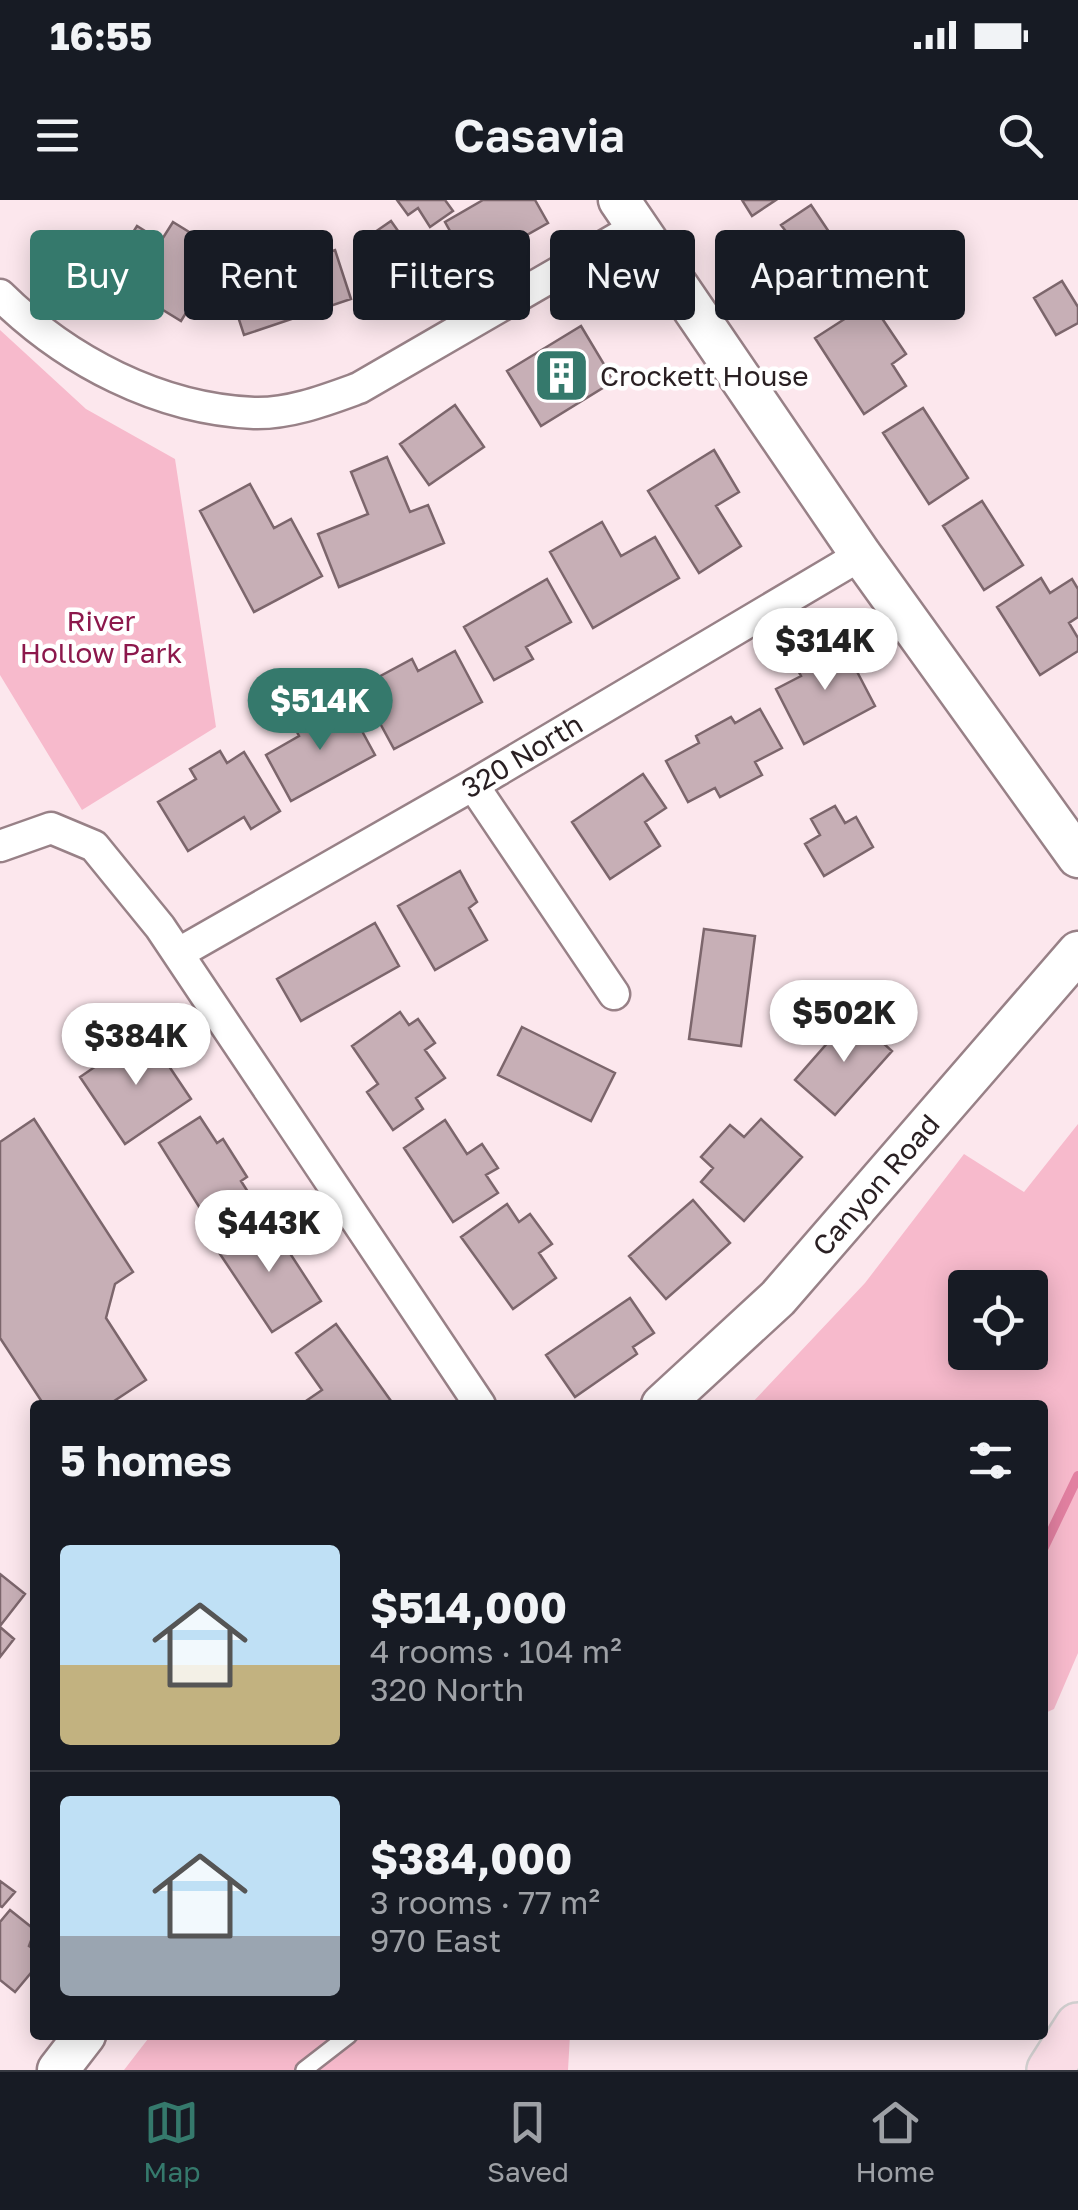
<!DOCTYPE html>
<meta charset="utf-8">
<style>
:root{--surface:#171b24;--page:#242831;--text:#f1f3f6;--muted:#9ea1a6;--line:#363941;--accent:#35796c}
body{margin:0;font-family:"Golos Text",sans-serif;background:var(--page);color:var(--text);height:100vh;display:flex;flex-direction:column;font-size:38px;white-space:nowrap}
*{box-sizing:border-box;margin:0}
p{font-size:32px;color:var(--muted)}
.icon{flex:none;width:55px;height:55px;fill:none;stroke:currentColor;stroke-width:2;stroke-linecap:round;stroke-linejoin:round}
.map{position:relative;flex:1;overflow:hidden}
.side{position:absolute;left:30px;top:1200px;width:1018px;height:640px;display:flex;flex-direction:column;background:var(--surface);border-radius:10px;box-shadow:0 5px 25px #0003}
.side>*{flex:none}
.guide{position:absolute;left:30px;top:30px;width:1020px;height:90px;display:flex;gap:20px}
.buttons{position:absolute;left:948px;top:1070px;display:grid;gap:20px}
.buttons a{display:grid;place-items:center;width:100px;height:100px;border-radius:10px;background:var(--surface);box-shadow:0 5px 25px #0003;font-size:50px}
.price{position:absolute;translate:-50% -85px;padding:0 22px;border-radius:35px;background:#fff;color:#222;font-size:32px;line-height:65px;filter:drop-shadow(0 2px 5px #0008)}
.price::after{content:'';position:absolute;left:50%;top:60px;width:30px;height:22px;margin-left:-15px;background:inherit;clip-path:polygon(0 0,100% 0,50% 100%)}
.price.on{background:var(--accent);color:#fff}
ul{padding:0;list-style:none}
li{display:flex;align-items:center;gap:30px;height:250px;padding:0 30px}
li+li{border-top:2px solid var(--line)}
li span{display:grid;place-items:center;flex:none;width:280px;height:200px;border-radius:10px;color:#555}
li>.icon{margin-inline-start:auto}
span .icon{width:120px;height:120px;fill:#fffc;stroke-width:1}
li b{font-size:42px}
h2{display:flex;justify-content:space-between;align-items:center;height:120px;padding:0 30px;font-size:42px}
.tag{padding:0 35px;border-radius:10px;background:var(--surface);box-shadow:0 5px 25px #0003;font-size:35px;line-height:90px}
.tag.on{background:var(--accent);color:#fff}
.status{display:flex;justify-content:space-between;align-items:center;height:70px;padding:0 50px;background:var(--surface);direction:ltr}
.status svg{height:28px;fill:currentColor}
header{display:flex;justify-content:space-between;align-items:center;height:130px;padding:0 30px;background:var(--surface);font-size:45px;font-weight:600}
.menu{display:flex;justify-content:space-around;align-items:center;height:140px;border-top:2px solid var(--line);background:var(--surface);font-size:28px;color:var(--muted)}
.menu a{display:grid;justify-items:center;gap:5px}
.menu .on{color:var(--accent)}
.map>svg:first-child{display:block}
</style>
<div class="status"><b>16:55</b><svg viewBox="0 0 49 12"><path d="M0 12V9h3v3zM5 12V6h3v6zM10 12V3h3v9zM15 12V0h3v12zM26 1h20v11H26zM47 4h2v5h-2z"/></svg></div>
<header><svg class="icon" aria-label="menu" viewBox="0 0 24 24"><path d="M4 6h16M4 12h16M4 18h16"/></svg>Casavia<svg class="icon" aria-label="search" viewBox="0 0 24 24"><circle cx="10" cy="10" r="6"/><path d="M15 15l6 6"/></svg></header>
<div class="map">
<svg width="1078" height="1870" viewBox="0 0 1078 1870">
<rect width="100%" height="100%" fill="#fce7ed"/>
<!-- green -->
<path fill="#f7bacc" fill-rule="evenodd" d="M0 130 86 209 175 259 216 527 82 610 0 475Z
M1078 924V1453L1054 1509 1043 1514 1042 1205H750L865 1083 964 954 1024 992ZM965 1088H1030V1152H965Z
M151 1835H570L568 1870H124Z"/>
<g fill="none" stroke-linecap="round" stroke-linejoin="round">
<!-- stream -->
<path stroke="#e280a1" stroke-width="10" d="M1042 1351 1078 1276"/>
</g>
<!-- building -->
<path fill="#c7afb6" stroke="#7c666c" stroke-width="2.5" d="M397 0H445L453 11 430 27 418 8 408 15Z
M483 0H535L548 23 470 67 445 22Z
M742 0H776L752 16Z
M811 5 831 35 820 42 846 80 803 109 763 51 788 34 781 25Z
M391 21 415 55 386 75 362 41Z
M173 22 223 53 181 121 106 75 137 26 161 41Z
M335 50 351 99 244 135 228 86Z
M1062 81 1078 107V123L1056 135 1034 98Z
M871 102 906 154 892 164 906 186 864 214 815 138Z
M581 126 614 181 541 226 507 171Z
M455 205 484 247 429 285 400 244Z
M923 208 968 278 929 304 883 233Z
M714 250 739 292 716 306 741 346 699 373 648 291Z
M387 257 410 312 428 305 444 343 339 387 318 334 368 314 351 272Z
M250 284 274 328 291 319 322 376 254 412 200 311Z
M982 301 1023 365 984 390 943 326Z
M602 322 621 356 655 337 679 378 593 428 550 352Z
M1041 378 1050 393 1072 379 1078 389V417L1069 423 1078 438V451L1040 475 997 407Z
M547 379 571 422 526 447 533 459 494 480 464 427Z
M841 441 875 506 804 544 776 489 801 476 795 465Z
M455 451 482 502 394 549 368 501 380 494 373 480 412 459 418 471Z
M350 509 375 555 291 601 266 555 299 536 294 526 322 511 328 521Z
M760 509 782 548 755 562 762 575 720 597 715 588 688 602 666 561 699 543 696 536 731 517 735 523Z
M220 551 227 563 244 552 280 611 251 629 244 617 188 651 158 602 196 579 190 569Z
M643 574 666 608 645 622 660 646 610 679 572 622Z
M835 606 845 623 856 617 873 647 824 676 805 644 820 635 811 619Z
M460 671 477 702 469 708 487 740 435 770 398 706Z
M375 723 399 766 301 821 277 779Z
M704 729 755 736 741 846 689 839Z
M400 812 409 825 418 819 435 843 425 850 445 878 416 898 423 909 393 930 367 892 378 884 352 846Z
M852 815 892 851 835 915 795 880Z
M522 827 615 873 591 921 498 875Z
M146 832 191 899 125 944 80 877Z
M200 917 217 943 223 939 247 977 241 981 255 1003 213 1029 159 943Z
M34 919 133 1072 115 1084 106 1118 146 1180 108 1205H44L0 1138V942Z
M761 919 802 957 744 1021 701 982 713 968 701 957 730 925 744 937Z
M445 920 467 954 482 944 498 968 486 975 498 993 453 1022 404 948Z
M693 1000 730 1043 666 1099 629 1056Z
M507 1004 519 1022 530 1014 552 1044 539 1053 556 1078 513 1109 461 1037Z
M267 1018 321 1101 272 1132 218 1051Z
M630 1098 654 1133 633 1147 637 1154 575 1197 546 1155Z
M336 1124 391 1201 385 1205 306 1201 322 1190 296 1153Z
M0 1374 25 1394 0 1426Z
M0 1427 14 1439 0 1457Z
M0 1681 15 1692 2 1707 0 1706Z
M10 1710 35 1730 29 1746 35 1750V1768L15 1792 0 1780V1722Z"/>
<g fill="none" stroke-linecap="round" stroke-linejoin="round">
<defs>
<path id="lane" d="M304 1870 349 1835"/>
<path id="street" d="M0 95C67 161 159 209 254 213 290 214 326 200 359 188L637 27
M473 585 614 794
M0 646 51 628 94 646 160 727 480 1205
M179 753 473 585 861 355"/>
<path id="secondary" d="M619 0 861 355 1078 657
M662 1205 778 1098 1078 752
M58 1870 85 1835"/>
<path id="primary" d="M1050 1870 1078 1826"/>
</defs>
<!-- lane casing -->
<use href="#lane" stroke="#988187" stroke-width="20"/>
<!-- street casing -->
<use href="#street" stroke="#988187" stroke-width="35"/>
<!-- secondary casing -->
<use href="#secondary" stroke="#988187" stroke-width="45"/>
<!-- primary casing -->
<use href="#primary" stroke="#d0cece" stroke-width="50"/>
<!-- lane -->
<use href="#lane" stroke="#fff" stroke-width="15"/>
<!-- street -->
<use href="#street" stroke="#fff" stroke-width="30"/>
<!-- secondary -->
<use href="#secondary" stroke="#fff" stroke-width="40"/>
<!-- primary -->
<use href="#primary" stroke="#fadde6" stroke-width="45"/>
</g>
<!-- icons -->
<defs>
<symbol id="building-square" viewBox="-11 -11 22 22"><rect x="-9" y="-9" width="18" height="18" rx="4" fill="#35796c" stroke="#fff"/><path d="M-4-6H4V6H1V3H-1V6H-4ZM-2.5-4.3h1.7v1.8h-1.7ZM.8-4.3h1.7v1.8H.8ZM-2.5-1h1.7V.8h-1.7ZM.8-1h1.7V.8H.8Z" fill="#fff"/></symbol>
</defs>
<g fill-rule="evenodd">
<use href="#building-square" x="530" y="144" width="63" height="63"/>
</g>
<g text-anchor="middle" stroke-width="9" stroke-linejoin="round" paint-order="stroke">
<!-- poi labels -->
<g font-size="28" fill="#291f22" stroke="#fff" text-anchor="start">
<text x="600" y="186">Crockett House</text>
</g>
<!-- park labels -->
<g font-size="28" fill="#8c184c" stroke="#fff">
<text x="101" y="431">River<tspan x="101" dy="32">Hollow Park</tspan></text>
</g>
<!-- street labels -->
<g font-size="28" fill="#291f22" stroke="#fff">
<text transform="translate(522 556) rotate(-31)" y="10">320 North</text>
<text transform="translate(876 985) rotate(-49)" y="10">Canyon Road</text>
</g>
</g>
</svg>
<div class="buttons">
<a><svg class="icon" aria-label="locate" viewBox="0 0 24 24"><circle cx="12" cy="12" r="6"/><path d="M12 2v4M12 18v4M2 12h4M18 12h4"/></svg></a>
</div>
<b class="price" style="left:825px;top:493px">$314K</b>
<b class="price on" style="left:320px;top:553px">$514K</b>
<b class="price" style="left:844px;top:865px">$502K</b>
<b class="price" style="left:136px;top:888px">$384K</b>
<b class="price" style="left:269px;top:1075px">$443K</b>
<div class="guide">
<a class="tag on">Buy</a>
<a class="tag">Rent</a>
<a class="tag">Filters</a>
<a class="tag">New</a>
<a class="tag">Apartment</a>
</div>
<section class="side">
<h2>5 homes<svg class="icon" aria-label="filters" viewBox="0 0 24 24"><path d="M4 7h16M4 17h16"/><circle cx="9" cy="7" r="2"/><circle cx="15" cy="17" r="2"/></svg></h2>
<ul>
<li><span style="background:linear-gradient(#bfe0f5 60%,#c2b280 0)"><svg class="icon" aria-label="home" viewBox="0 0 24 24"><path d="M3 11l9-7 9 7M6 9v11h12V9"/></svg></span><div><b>$514,000</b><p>4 rooms · 104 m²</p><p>320 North</p></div></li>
<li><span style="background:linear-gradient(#bfe0f5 70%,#9aa5b1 0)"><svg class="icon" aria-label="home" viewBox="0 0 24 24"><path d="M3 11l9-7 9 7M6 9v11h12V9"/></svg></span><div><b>$384,000</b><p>3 rooms · 77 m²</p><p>970 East</p></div></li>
</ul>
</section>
</div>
<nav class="menu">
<a class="on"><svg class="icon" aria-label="map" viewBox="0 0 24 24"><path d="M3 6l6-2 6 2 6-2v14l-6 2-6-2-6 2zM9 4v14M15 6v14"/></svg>Map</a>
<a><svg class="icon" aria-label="saved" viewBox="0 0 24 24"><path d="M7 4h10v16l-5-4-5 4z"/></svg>Saved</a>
<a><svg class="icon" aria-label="home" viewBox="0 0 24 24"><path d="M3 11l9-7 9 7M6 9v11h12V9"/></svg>Home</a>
</nav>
